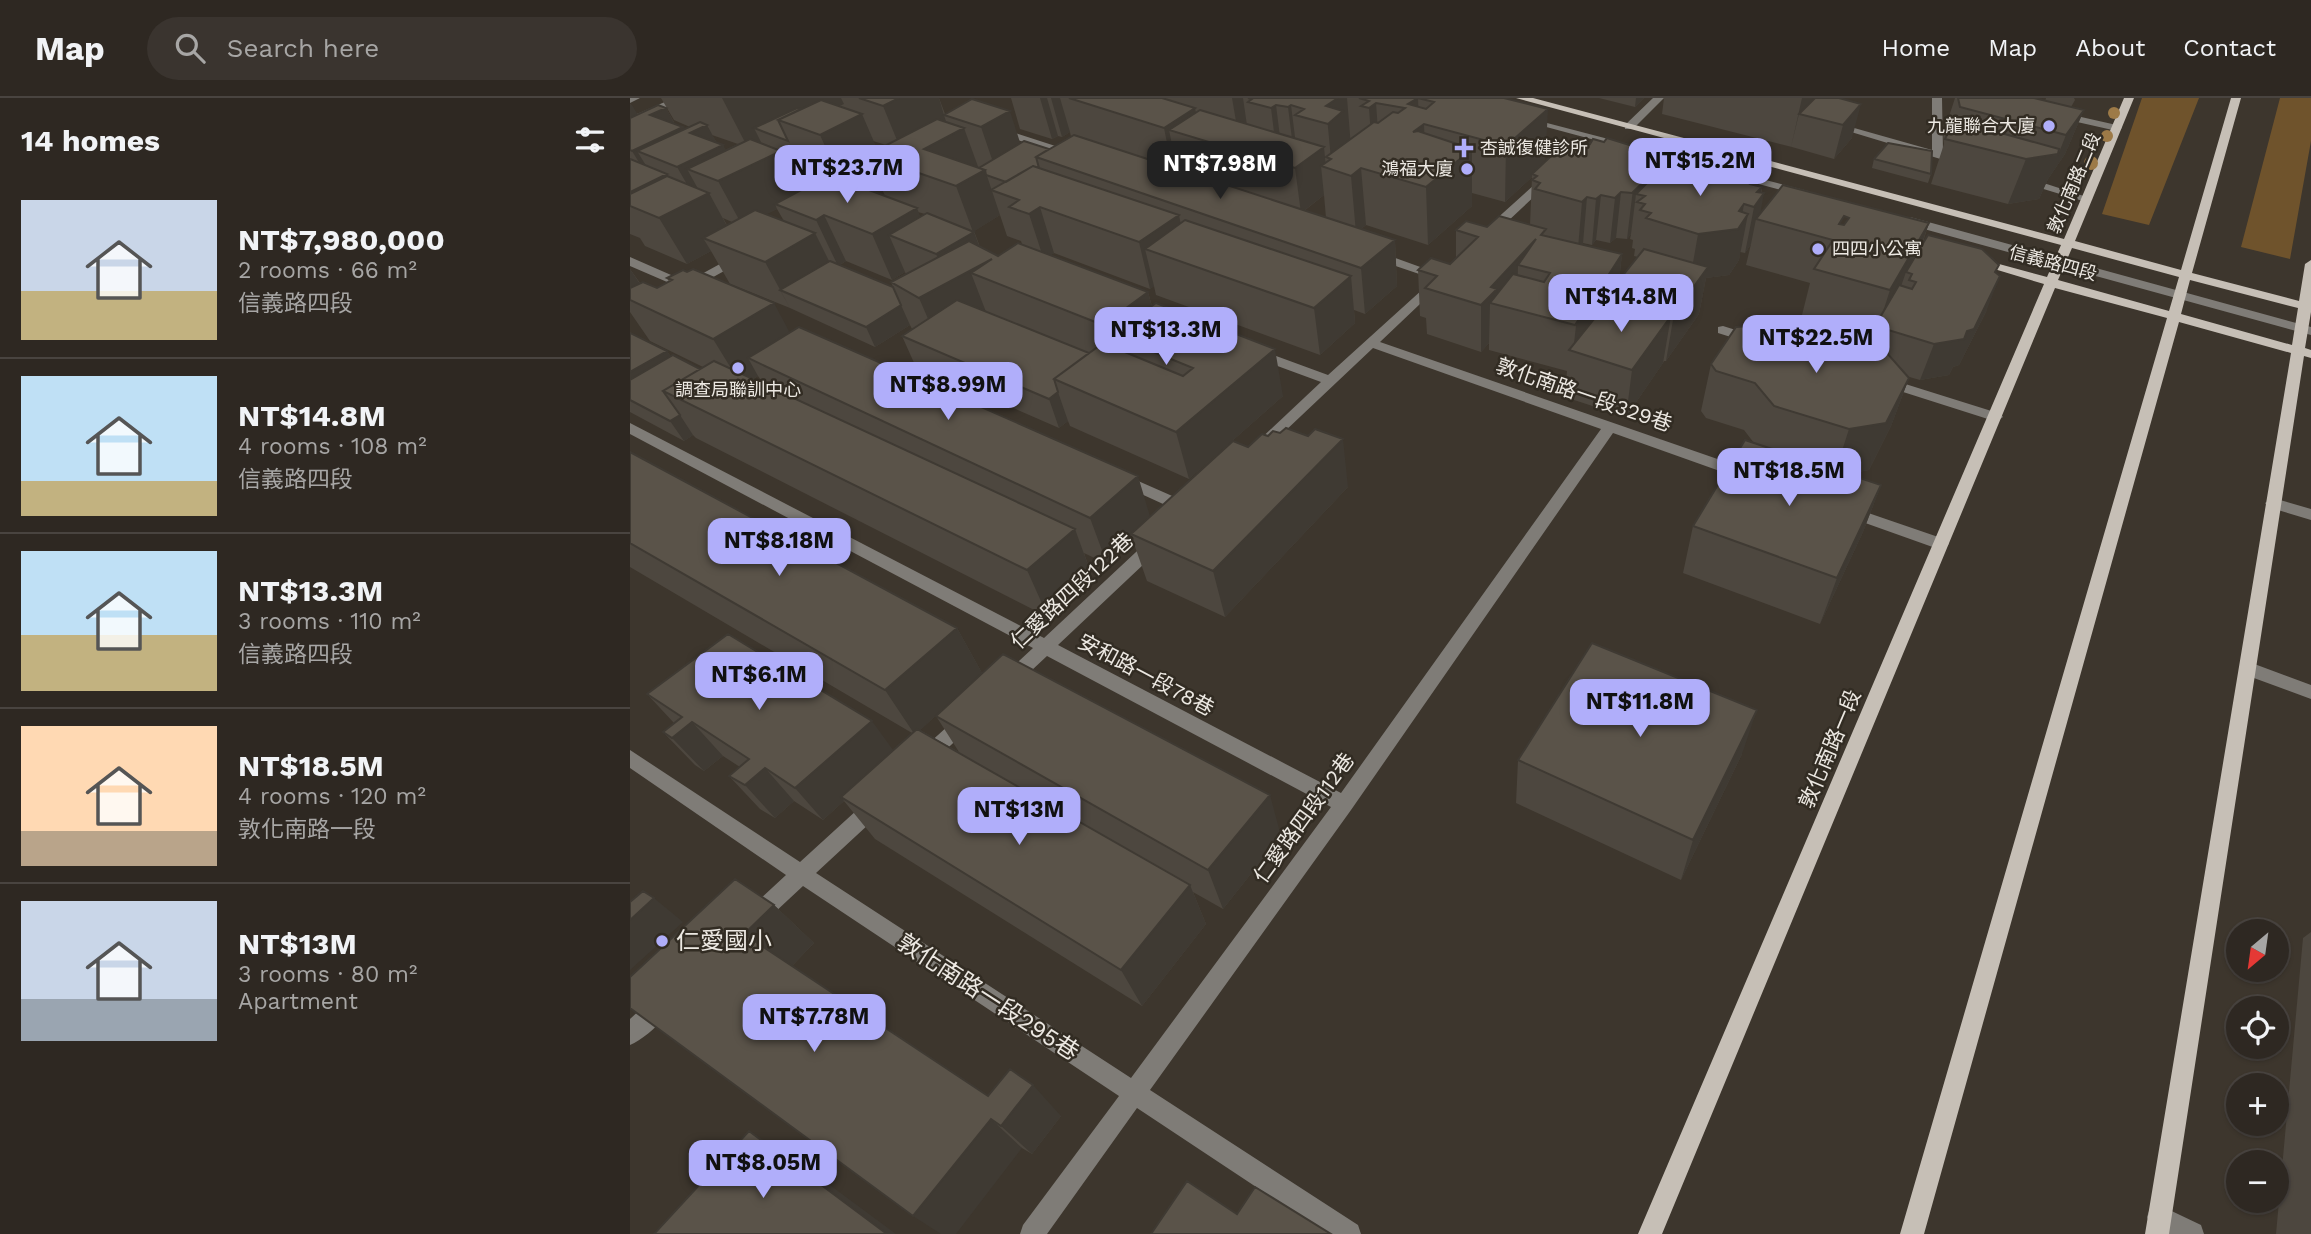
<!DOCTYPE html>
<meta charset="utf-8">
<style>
:root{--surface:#2e2822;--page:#3a342f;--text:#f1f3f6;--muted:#a7a6a5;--line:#494440;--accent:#b0aefa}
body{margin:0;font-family:"Work Sans","Noto Sans TC",sans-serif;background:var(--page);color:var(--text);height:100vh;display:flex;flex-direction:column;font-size:26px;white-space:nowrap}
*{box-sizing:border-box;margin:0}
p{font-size:23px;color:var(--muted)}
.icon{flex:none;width:38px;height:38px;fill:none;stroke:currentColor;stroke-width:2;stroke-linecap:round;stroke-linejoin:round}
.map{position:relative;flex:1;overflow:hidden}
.panel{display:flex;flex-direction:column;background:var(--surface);width:630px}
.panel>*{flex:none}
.needle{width:46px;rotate:209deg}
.buttons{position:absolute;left:1596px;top:821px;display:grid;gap:14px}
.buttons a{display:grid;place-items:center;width:63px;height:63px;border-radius:50%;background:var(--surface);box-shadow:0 2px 5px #0004,0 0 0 2px var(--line);font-size:35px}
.price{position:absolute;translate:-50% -60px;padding:0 16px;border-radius:14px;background:var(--accent);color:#111;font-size:23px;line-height:46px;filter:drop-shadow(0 2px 4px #0008)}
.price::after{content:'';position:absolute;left:50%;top:42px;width:21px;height:16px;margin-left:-10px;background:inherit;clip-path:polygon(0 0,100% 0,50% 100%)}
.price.selected{background:#222;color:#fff}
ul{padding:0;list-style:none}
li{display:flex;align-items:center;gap:21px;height:175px;padding:0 21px}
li+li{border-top:2px solid var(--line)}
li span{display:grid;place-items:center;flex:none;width:196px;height:140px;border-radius:0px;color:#555}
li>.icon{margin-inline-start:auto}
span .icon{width:84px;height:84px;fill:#fffc;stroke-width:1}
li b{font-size:30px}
h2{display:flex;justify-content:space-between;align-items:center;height:84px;padding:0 21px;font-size:30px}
header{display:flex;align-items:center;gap:42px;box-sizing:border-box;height:98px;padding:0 35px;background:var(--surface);border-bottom:2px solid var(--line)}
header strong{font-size:33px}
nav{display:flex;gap:38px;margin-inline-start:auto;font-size:24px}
.search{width:490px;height:63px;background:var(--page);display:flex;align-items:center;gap:18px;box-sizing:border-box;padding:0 24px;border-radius:38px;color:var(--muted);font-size:26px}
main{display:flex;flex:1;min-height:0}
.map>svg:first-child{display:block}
</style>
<header>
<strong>Map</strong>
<div class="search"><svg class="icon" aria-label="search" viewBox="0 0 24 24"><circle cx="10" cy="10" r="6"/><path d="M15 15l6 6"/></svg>Search here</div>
<nav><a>Home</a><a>Map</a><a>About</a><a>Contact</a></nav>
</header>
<main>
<section class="panel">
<h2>14 homes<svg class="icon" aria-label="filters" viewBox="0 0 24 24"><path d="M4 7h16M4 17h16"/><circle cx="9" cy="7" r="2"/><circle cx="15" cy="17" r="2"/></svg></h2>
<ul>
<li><span style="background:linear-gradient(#c9d6e8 65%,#c2b280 0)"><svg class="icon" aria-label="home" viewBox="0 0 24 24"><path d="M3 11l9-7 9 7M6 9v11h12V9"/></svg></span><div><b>NT$7,980,000</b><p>2 rooms · 66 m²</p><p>信義路四段</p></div></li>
<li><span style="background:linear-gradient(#bfe0f5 75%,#c2b280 0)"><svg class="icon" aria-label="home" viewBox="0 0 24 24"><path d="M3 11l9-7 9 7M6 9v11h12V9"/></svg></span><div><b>NT$14.8M</b><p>4 rooms · 108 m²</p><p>信義路四段</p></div></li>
<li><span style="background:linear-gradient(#bfe0f5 60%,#c2b280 0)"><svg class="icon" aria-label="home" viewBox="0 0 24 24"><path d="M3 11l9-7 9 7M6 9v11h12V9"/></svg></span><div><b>NT$13.3M</b><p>3 rooms · 110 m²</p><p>信義路四段</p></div></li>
<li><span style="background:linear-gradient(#ffd9b3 75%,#b9a48a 0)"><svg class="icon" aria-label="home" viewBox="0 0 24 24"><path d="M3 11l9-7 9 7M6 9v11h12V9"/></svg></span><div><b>NT$18.5M</b><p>4 rooms · 120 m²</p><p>敦化南路一段</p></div></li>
<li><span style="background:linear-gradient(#c9d6e8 70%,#9aa5b1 0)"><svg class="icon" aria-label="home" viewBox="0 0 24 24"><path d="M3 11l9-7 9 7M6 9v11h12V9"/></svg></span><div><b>NT$13M</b><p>3 rooms · 80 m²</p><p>Apartment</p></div></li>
</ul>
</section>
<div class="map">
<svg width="1681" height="1136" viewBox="0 0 1681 1136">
<rect width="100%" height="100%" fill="#3d362d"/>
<!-- green -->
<path fill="#6f532c" d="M1512 0H1569L1519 127 1472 116Z
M1650 0H1681V43L1660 161 1611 149Z"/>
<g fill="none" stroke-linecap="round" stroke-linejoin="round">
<!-- minor -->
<path fill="#7f7c77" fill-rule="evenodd" d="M0 0H10L0 5Z
M44 0H58L0 26V19Z
M1023 0H1034L1003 31H995V27Z
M1302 0H1312L1313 55 1335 62V66H1327L1198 27 1203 24 1302 52Z
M1429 14 1491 28 1492 30 1487 33 1425 19V15Z
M890 18 1178 93 1180 95 1170 97 890 22Z
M367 29 447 55 448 57 439 59 363 34V30Z
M144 70 207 94 209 96 199 98 140 75 138 73Z
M267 70 273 73 271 75 219 104 209 102Z
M915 77 925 79 861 139H853V133Z
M1390 80H1398L1463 101 1453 103 1390 84Z
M1272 119H1280L1681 229V237L1272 125Z
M746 153 818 179 811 183 810 187 750 244 1125 374 1128 378 1125 382H1115L983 335 721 712 520 992 728 1127 731 1136H697L507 1010 417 1136H390L393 1127 489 998 173 788 130 828 123 831 116 828 113 821 116 814 156 777 0 670V652L170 764 239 701 246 699 253 701 256 707 253 713 186 775 501 980 701 709 417 558 385 588H373L370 583 373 578 403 550 0 336V325L414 540 521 440H533L535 444 533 448 428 547 711 695 971 331 743 250 635 352H625L623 349 625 346 691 284 620 258V252H630L698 277 804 181 742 160V154Z
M110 155 116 159 114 162 58 193 0 168V159L57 184Z
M1093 228 1128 239 1130 242 1123 246 1088 235V229Z
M1253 279 1371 316 1373 319 1366 324 1361 322 1248 286 1246 283Z
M490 375 565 408 568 412 565 416H555L485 384 482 380 485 376Z
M1643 400 1681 411V422L1638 409 1635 405Z
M1215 407 1317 442 1319 446 1311 452 1210 416 1207 412Z
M1619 564 1681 587V601L1613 576 1610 571 1613 566Z
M335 616 341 618 344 623 341 628 301 666 294 669 287 666 285 661 287 656 329 618Z
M33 894 41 898 44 905C37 920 15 941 0 947V921L25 898Z
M1529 1107 1571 1127 1574 1136H1536L1520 1128 1517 1119 1520 1110Z"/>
<!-- major -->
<path fill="#c6bfb6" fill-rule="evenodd" d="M886 0H903L1434 141 1494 0H1504L1445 143 1551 172 1601 0H1611L1562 175 1669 203 1675 166 1681 162V214L1675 250 1681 252V260L1674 258 1539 1136H1515L1661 255 1549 224 1294 1136H1270L1537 220 1425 190 1032 1136H1008L1414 186 1341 164 1347 160 1417 179 1431 147ZM1442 150 1549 179 1539 213 1428 182ZM1560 182 1668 210 1662 247 1551 216Z
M895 37 956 54 957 56 952 59 891 42 890 40Z"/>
</g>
<!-- trees -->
<g fill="#9d7a47">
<circle cx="1484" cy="15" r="6"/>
<circle cx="1477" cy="38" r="6"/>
<circle cx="1461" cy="65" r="7"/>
</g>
<!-- wall -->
<path fill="#4d473f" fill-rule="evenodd" d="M31 0H309L315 16 342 1 390 46 419 51 441 39 440 34 432 39 428 38 422 41 390 31 381 0H874L915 64 941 47 960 46 1010 55V59L1021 62V66L1029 69V74H1041L1071 70 1116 74 1115 78 1122 87 1132 89 1130 116 1153 87 1299 125 1291 150 1366 174 1356 214 1329 267 1323 269 1319 277 1290 282 1276 278 1279 280 1261 328 1239 372 1218 376 1251 387 1233 434 1190 526 1053 475 1063 428 1124 345 1114 332 1076 320 1071 313 1081 266 1155 239 1238 249 1242 238 1172 217 1180 185 1116 167 1121 146 1115 155 1110 154 1109 162 1099 177 1076 180 1069 216 1036 263H1034L1033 265 996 319 935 299 937 273 859 252V245L851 254 797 236 796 220 790 218 788 172 820 166 826 160V132L900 127 902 79 875 104 842 95V108L798 147 736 127 731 131 765 142 767 188 735 216 724 212 725 225 690 257 526 197 524 188 520 191 424 155 421 157 518 194 522 208 653 298 559 381 440 328 438 323 429 330 285 267 272 238 282 231 280 227 245 249 160 210 100 186 81 153 57 166 15 148 10 140 0 136V6L7 16 36 10 45 26 54 31 60 29 44 22ZM82 37 108 46 95 52 93 47 87 45ZM243 43 256 47 247 52ZM154 57 167 62 169 66 210 81 241 65 255 98 171 92ZM694 97 696 120 674 113ZM147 111 154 123 136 116ZM288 114 295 116 290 119ZM370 117 377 138 391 143 392 146 368 158 350 149 344 133ZM1214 118 1219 120 1214 127 1209 126ZM93 120 102 124 97 127ZM1001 136 1000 141 1003 142 1002 150 1005 151 1004 158 1008 159 989 183 992 156 951 147 953 145 962 147 966 142 980 145 986 140 997 141ZM216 163 262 182 275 174 276 176 261 184 263 189 210 167Z
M969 0H1014L1005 9Z
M1034 0H1209L1222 40 1204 61 1162 49 1032 16Z
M1325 0H1404L1415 3 1416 0H1444L1445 2 1441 9 1454 12 1435 56 1418 81 1409 101 1378 106 1301 86 1314 46 1313 37Z
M1244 61 1301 76 1298 85 1242 70Z
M0 171 10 185 27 190 39 184 37 180 159 234 520 419 718 389 595 519 517 483 503 443 477 466 454 455 462 478 418 519 66 340 63 337 54 343 0 314V235L37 253 41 259 70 271 73 269 20 243 0 214ZM128 278 133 285 123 281Z
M0 354 327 530 352 575 651 738 593 811 563 794 576 826 512 908 245 741 214 703 193 722 164 703 145 720 130 711 99 678 110 669 93 658 74 673 65 667 33 634 44 625 17 596 263 652 282 635 0 469ZM335 591 306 618 329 654 290 632Z
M1112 656 1051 782 886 705 888 662Z
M144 807 184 845 162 868 358 998 431 1018 402 1056 392 1050 0 910Z
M1681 834V1136H1646L1673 840Z"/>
<!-- shaded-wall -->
<path fill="#3f3a33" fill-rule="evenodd" d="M92 0H211L214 6 165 28 148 22 124 30 131 44 118 50Z
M269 0H309L317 27 271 52 253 8Z
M410 0H417L428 38 422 41Z
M421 0H430L440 34 432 39Z
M602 0H613L620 48 607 29Z
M708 0H717L721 49 702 72 696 8Z
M788 0 789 30 794 26 796 82 778 6Z
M1006 0H1014L1005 9Z
M1172 0H1189L1169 16 1161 49Z
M746 5 750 61 743 66 739 10Z
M1231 6 1222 40 1204 61 1213 27Z
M0 7H2L23 43 20 17 36 10 48 32 53 29 69 58 60 35 77 27 89 49 93 47 107 74 151 53 173 97 145 106 147 111 113 129 88 83 57 71 72 98 79 95 104 141 73 140 81 153 57 166 29 120 0 108V94L21 84 2 53 0 52ZM7 53 47 69 66 102 55 107 37 76 25 82Z
M646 7 653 63 648 66 641 10Z
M661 7 668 63 665 65 658 9Z
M565 10 571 42 539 32 547 71 543 74 534 30Z
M918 11 915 67 902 76V79L875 104 876 48Z
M1454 12 1435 56 1418 81 1409 101 1378 106 1396 61 1428 57 1436 37Z
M380 13 394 57 366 73 351 29Z
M232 16 251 60 237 57 241 65 210 81 190 37Z
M334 30 350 74 294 51Z
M694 49 696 70 691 68 694 97 671 115 665 70Z
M842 51V108L798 147 796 89Z
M1010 55 1006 91 1018 65 1021 62 1019 79 1029 69 1023 114 1015 98 1006 96 1001 136 997 141 1007 58Z
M731 70 736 127 726 135 721 78Z
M355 72 370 117 343 134 326 88Z
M1132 89 1129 103 1134 95 1129 122 1126 121 1121 146 1115 155 1127 94Z
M991 94 986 140 980 145 985 100Z
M971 97 966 142 962 147 966 101Z
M957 99 953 145 948 150 952 104Z
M1114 106 1110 129 1118 116 1109 162 1099 177 1076 180 1069 216 1036 263 1044 216 1060 182 1068 136Z
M410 109 424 155 414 162 399 116Z
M287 110 305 156 259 137 275 174 262 182 242 136Z
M194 117 216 163 208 168 186 122Z
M549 117 558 163 515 151 524 188 520 191 509 144Z
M1299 125 1283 171 1276 174 1268 197 1248 229 1260 192Z
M344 134 355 164 362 161 341 175 358 219 309 246 289 200 318 184 306 156Z
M185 135 208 181 150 192 160 210 135 164Z
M906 141 888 167 887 206 860 205 859 245 851 254V207L861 189Z
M765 142 767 188 735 216 731 170Z
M992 156 987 200 977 197 975 221 967 234 972 187Z
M0 171 10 186 0 200Z
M721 178 725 225 690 257 684 210Z
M1370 178 1356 214 1329 267 1323 269 1319 277 1290 282 1304 246 1337 233Z
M956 183 954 215 966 196 961 243 943 254 950 193Z
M518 194 530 240 482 237 492 270 486 274 473 227Z
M144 205 169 252 118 260 128 278 112 288 83 241Z
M271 207 280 227 245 249 236 229Z
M1041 218 1033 265 996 319 1002 272Z
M645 251 653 298 559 381 546 334Z
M37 253 50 273 0 302V274Z
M1279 280 1261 328 1239 372 1204 378 1219 331Z
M428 294 438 323 429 330 419 301Z
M50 317 63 337 54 343 40 323Z
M713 341 718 389 595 519 583 473Z
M508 378 522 425 501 436 503 443 477 466 460 420Z
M1251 387 1233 434 1190 526 1207 480Z
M445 431 462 478 418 519 397 472Z
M327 530 352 575 285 637 255 592Z
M1127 612 1112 656 1051 782 1063 742Z
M242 623 266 656 211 699 214 703 193 722 165 690Z
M62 624 93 658 74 673 42 640Z
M135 670 164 703 145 720 115 687Z
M640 697 651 738 593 811 578 772Z
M560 787 576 826 512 908 491 872Z
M24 800 53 824 0 872V822Z
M144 807 184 845 157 873 114 836Z
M403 987 431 1018 402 1056 371 1028Z
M361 1021 392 1050 326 1136H311L283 1118Z
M119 1033 166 1062 266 1136H257Z"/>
<!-- building -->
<path fill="#5a5349" stroke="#3f3a33" stroke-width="2" fill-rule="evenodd" d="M229 0H269L253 8Z
M439 0H532L565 10 534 30Z
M618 0H708L696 8 713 13 698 26 665 17 674 11 661 7 658 9 646 7 641 10 618 4 622 1Z
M729 0H874L918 11 876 48 794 26 783 34 788 33 842 51 796 89 731 70 721 78 691 68 701 61 696 59 744 24 748 25 763 14 768 15 775 10 746 5 739 10 731 8 739 3ZM788 0 804 4 796 11 778 6Z
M1185 0H1209L1231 6 1213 27 1169 16Z
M1328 0H1404L1454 12 1436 37 1330 9Z
M342 1 380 13 351 29 314 17Z
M191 2 232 16 190 37 148 22Z
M28 7 36 10 20 17 53 29 2 53 0 52V20Z
M167 10 171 11 148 22 158 43 124 30Z
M570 12 694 49 665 70 539 32Z
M307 21 334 30 294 51 355 72 326 88 237 57Z
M1324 22 1429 51 1428 56 1396 61 1315 41Z
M70 24 77 27 60 35 93 47 47 69 7 53Z
M444 37 765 142 731 170 406 59Z
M977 40 1006 49 1002 52 1010 55 1007 58 1021 62 1018 65 1029 69 1002 95 991 94 985 100 971 97 966 101 957 99 952 104 905 91 910 85 902 82 907 78 902 76 935 45 941 47 945 42 960 46 963 41 974 44Z
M120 41 151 53 88 83 57 71Z
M394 43 419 51 406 59 409 70 403 68 376 84 356 77 355 72 349 70Z
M1258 45 1302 53 1301 76 1244 61Z
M0 61 37 76 0 94Z
M1074 66 1083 68 1085 66 1116 74 1113 78 1123 80 1120 86 1132 89 1127 94 1134 95 1124 109 1114 106 1109 113 1118 116 1108 131 1068 136 1016 120 1021 115 1010 112 1015 106 1007 104 1015 98 1006 96 1030 72 1041 74 1047 70 1056 72 1062 68 1071 70Z
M403 68 549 117 509 144 410 109 399 116 379 109 389 102 361 92Z
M199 77 287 110 242 136 194 117 186 122 145 106Z
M37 78 79 95 29 120 0 108V96Z
M1153 87 1299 125 1260 192 1184 171 1203 142 1126 121ZM1214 118 1219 120 1214 127 1209 126Z
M125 112 185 135 135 164 73 140Z
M297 115 344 134 306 156 259 137Z
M869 118 916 131 911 137 992 156 972 187 956 183 950 193 966 196 945 227 860 205 883 176 914 184 920 175 888 167 906 141 861 189 867 191 851 207 795 190 807 178 788 172 801 160 820 166 848 139 826 132 836 123 857 129Z
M555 122 721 178 684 210 515 151Z
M1298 137 1352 151 1369 167 1365 174 1370 178 1344 231 1337 233 1334 241 1304 246 1245 228 1269 187 1282 191 1286 184 1279 182 1282 176 1276 174Z
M339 143 368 158 388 145 518 194 473 227 341 175 362 161 289 200 261 184Z
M1014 151 1078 169 1044 216 977 197Z
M200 163 263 189 271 207 236 229 150 192Z
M63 171 144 205 83 241 0 202V190L13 184 27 190 42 182 37 180 53 172 57 174Z
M980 201 1041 218 1002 272 939 252Z
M327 202 459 255 424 281 428 294 419 301 272 238Z
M526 205 645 251 546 334 424 281 473 245 553 278 563 270 482 237Z
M1118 228 1155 239 1188 234 1257 255 1279 280 1256 325 1219 331 1144 308 1125 285 1086 273 1081 266 1106 229Z
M169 229 508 378 460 420 118 260Z
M0 235 37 253 0 274Z
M43 257 70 271 33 293 50 317 40 323 0 302V282Z
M84 263 445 431 397 472 33 293Z
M656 330 678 338 685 331 713 341 583 473 501 436 603 343 618 349 632 336 638 338 643 333 650 335Z
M1115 342 1251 387 1207 480 1063 428Z
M0 354 327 530 255 592 0 445Z
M98 536 242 623 165 690 135 670 115 687 99 678 119 661 62 624 42 640 33 634 52 619 17 596Z
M962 545 1127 612 1063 742 888 662Z
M373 556 640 697 578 772 306 618Z
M287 631 560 787 491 872 211 699Z
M105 781 144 807 114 836 358 998 380 971 403 987 371 1028 361 1021 283 1118 0 910V879Z
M13 793 24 800 0 822V804Z
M119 1033 257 1136H24Z
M557 1083 607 1116 625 1089 701 1136H521Z"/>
<!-- markers -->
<g fill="#b0aefa" stroke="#322c23" stroke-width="2.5">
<circle cx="1419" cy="28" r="7"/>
<path d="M830.5 39.5h7v7h7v7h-7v7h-7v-7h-7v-7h7z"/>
<circle cx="837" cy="71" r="7"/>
<circle cx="1188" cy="151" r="7"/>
<circle cx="108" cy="270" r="7"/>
<circle cx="32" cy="843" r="7"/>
</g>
<g text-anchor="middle" stroke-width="5" stroke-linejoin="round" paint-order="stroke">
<!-- far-poi labels -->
<g font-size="18" fill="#ece8e2" stroke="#322c23" text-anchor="end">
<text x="1405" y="34">九龍聯合大廈</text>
<text x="850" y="56" text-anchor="start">杏誠復健診所</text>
<text x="823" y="77">鴻福大廈</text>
<text x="1202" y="157" text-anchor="start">四四小公寓</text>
<text x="108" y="298" text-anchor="middle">調查局聯訓中心</text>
</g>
<!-- far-street labels -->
<g font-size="18" fill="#ece8e2" stroke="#322c23">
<text transform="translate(1444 85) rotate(-67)" y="6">敦化南路二段</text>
<text transform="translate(1423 165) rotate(15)" y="6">信義路四段</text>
</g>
<!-- street labels -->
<g font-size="21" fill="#ece8e2" stroke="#322c23">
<text transform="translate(954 297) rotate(19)" y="7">敦化南路一段329巷</text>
<text transform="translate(442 493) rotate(-43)" y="7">仁愛路四段122巷</text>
<text transform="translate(516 577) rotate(28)" y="7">安和路一段78巷</text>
<text transform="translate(1200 651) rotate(-67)" y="7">敦化南路一段</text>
<text transform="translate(674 720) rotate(-54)" y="7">仁愛路四段112巷</text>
</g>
<!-- near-poi labels -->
<g font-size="24" fill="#ece8e2" stroke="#322c23" text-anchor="start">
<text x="46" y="851">仁愛國小</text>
</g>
<!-- near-street labels -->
<g font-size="24" fill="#ece8e2" stroke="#322c23">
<text transform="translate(358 899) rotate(33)" y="8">敦化南路一段295巷</text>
</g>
</g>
</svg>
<div class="buttons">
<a><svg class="needle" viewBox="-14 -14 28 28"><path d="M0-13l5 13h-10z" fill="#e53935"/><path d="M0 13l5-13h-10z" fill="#a7a6a5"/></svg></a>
<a><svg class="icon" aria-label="locate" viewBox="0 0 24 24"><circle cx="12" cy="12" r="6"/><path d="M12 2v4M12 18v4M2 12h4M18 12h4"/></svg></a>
<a>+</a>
<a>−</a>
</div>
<b class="price" style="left:1070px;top:100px">NT$15.2M</b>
<b class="price selected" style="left:590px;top:103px">NT$7.98M</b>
<b class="price" style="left:217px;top:107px">NT$23.7M</b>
<b class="price" style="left:991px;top:236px">NT$14.8M</b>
<b class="price" style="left:536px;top:269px">NT$13.3M</b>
<b class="price" style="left:1186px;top:277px">NT$22.5M</b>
<b class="price" style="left:318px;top:324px">NT$8.99M</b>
<b class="price" style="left:1159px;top:410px">NT$18.5M</b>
<b class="price" style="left:149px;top:480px">NT$8.18M</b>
<b class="price" style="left:129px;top:614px">NT$6.1M</b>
<b class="price" style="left:1010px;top:641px">NT$11.8M</b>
<b class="price" style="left:389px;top:749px">NT$13M</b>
<b class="price" style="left:184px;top:956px">NT$7.78M</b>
<b class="price" style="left:133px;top:1102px">NT$8.05M</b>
</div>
</main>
